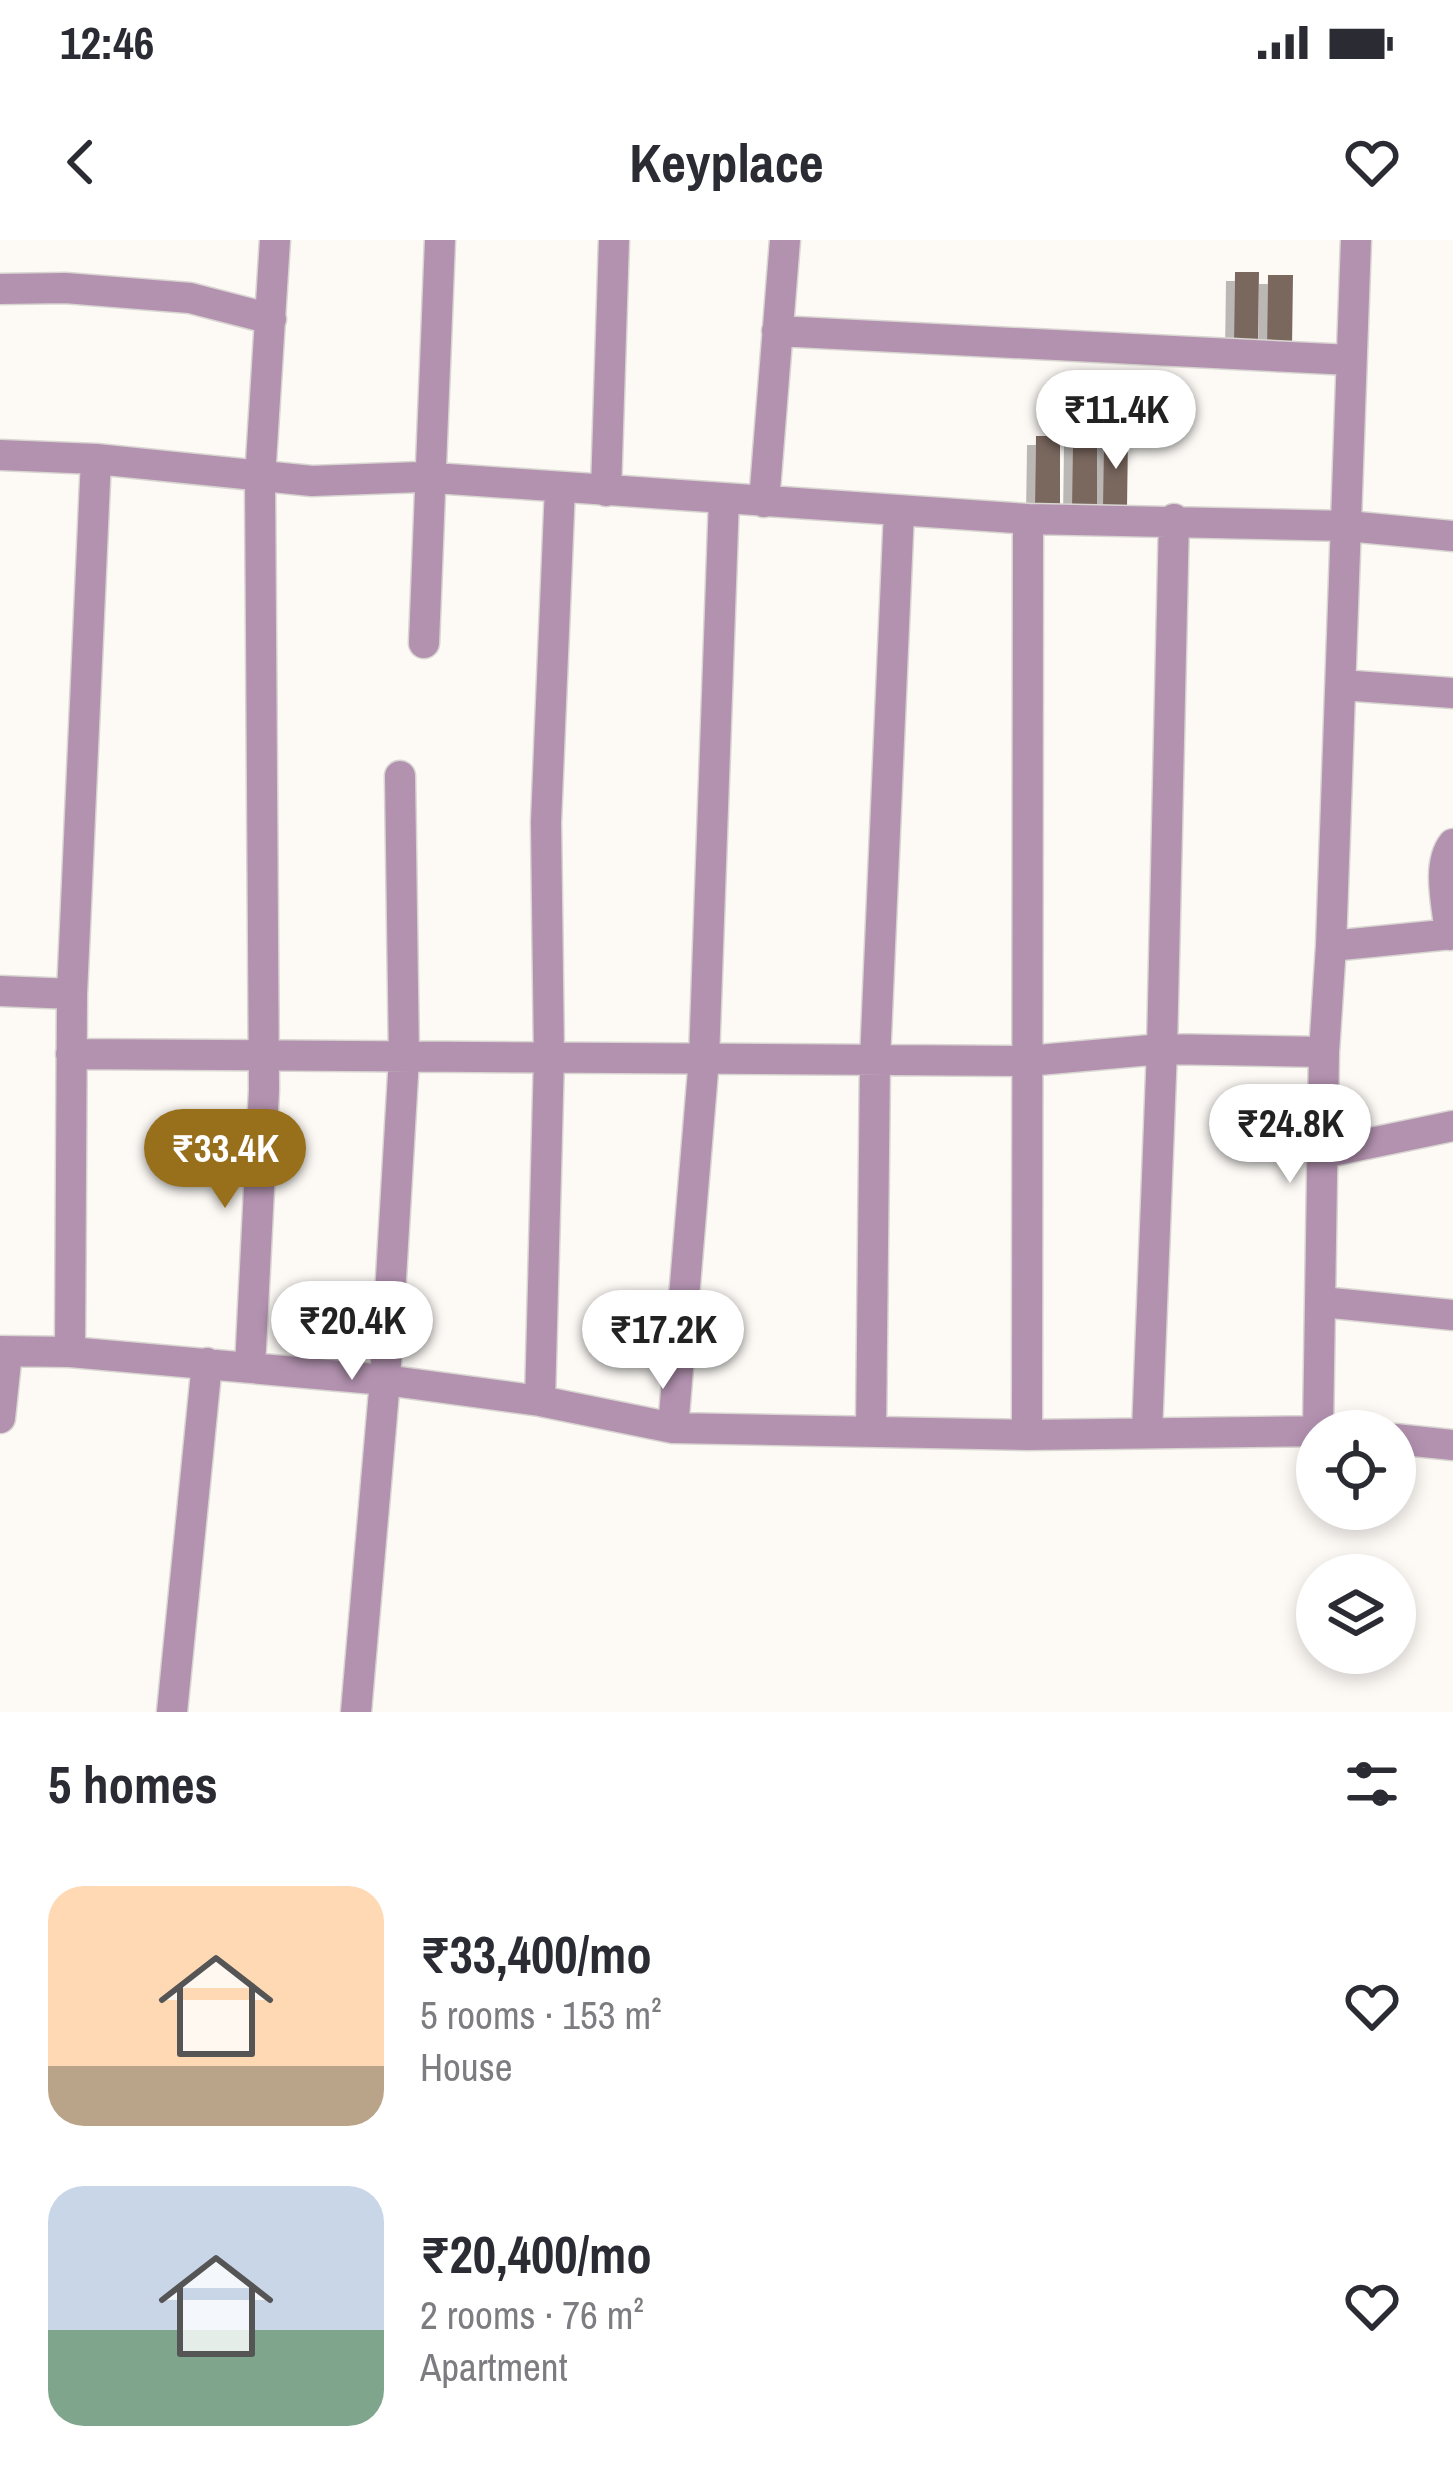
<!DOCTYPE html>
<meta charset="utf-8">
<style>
:root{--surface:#fff;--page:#f2f2f3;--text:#2b2b33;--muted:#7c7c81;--accent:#986f1b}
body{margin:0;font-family:"Archivo Narrow",sans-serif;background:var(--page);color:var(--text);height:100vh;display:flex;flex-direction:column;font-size:45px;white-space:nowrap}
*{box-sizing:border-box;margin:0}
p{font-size:39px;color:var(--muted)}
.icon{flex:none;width:66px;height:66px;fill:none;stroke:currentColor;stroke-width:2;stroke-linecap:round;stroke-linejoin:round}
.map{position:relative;height:1472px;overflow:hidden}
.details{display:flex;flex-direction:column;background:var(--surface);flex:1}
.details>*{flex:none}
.fabs{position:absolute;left:1296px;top:1170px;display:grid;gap:24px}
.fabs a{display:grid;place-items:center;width:120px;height:120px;border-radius:50%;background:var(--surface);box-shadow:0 6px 18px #0003;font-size:60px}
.price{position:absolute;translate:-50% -102px;padding:0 27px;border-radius:42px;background:#fff;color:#222;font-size:39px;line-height:78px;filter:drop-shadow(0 3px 6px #0008)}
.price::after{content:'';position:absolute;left:50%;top:72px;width:36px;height:27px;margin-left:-18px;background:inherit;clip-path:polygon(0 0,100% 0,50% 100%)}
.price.selected{background:var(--accent);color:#fff}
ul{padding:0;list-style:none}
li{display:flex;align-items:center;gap:36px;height:300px;padding:0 48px}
li span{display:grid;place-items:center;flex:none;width:336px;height:240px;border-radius:36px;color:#555}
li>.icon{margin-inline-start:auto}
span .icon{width:144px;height:144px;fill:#fffc;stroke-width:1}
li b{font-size:51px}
h2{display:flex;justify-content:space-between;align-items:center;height:144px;padding:0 48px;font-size:51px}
.status{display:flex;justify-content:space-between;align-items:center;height:84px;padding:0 60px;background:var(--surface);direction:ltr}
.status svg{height:33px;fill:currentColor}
header{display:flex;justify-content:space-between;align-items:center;height:156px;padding:0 48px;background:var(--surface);font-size:54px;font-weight:800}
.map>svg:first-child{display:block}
</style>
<div class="status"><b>12:46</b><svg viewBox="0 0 49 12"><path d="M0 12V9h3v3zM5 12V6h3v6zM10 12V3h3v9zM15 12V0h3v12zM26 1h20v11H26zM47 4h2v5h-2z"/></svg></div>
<header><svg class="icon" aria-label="back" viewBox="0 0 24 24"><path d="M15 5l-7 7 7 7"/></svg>Keyplace<svg class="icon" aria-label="heart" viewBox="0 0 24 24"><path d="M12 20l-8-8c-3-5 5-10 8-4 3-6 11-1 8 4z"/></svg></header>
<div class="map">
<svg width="1453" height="1472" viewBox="0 0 1453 1472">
<defs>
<filter id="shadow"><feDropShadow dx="-9" dy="9" stdDeviation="0" flood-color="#0004"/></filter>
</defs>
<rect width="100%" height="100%" fill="#fdfaf6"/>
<!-- building -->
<path fill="#7a685f" filter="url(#shadow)" d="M1235 32H1259L1258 105 1234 104Z
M1268 35H1293L1292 108H1267Z
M1036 196H1060V268H1035Z
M1073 196 1097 197V269H1072Z
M1104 196H1128L1127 269 1103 268Z"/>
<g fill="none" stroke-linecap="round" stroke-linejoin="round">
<defs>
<path id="minor" d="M0 49 65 48 190 58 271 79
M777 91 1351 120
M0 215 96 219 312 241 420 237 1028 279 1347 286 1453 296
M606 251 614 0
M764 262 785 0
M424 403 440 0
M1341 445 1453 453
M1450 695C1448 668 1436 626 1453 604
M1331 706 1453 694
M0 751 72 754
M71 814 1027 821 1162 809 1324 812
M1323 913 1453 886
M1322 1062 1453 1075
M0 1111 70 1112 385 1140 540 1161 673 1188 1027 1195 1325 1191
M70 1112 72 754 96 219
M250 1127 264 850 260 238 275 0
M540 1161 549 817 546 582 560 247
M0 1178 7 1112
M673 1188 704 819 724 259
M1318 1190 1324 812 1331 706 1356 0
M871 1192 875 820 899 271
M1147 1193 1162 809 1174 279
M1027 1195 1028 279
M1395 1199 1453 1205
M172 1472 207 1123
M356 1472 385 1140 404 818 400 536"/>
</defs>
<!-- minor casing -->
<use href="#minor" stroke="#d9d6d2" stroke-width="33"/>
<!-- minor -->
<use href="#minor" stroke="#b392b0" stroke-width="30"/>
</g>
</svg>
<div class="fabs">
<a><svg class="icon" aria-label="locate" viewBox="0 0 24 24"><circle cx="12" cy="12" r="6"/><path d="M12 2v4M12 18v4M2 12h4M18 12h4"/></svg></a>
<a><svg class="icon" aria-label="layers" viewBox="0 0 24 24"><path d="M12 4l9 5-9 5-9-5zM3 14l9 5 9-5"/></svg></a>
</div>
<b class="price" style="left:1116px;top:232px">₹11.4K</b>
<b class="price" style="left:1290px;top:946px">₹24.8K</b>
<b class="price selected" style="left:225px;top:971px">₹33.4K</b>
<b class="price" style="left:352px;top:1143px">₹20.4K</b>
<b class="price" style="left:663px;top:1152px">₹17.2K</b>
</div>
<section class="details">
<h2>5 homes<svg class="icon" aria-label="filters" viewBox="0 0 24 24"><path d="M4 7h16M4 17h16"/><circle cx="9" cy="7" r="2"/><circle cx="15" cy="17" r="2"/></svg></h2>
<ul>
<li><span style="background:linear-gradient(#ffd9b3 75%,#b9a48a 0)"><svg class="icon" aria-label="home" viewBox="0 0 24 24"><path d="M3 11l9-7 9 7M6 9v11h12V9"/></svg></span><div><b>₹33,400/mo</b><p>5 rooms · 153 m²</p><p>House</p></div><svg class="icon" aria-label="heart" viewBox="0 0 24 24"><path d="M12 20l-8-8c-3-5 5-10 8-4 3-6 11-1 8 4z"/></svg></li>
<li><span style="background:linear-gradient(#c9d6e8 60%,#7fa58c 0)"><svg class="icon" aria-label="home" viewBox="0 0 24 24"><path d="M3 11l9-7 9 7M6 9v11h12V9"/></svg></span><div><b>₹20,400/mo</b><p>2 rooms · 76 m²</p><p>Apartment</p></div><svg class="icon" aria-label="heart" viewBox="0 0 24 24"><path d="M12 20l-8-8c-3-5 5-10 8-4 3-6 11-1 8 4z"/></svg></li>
</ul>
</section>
